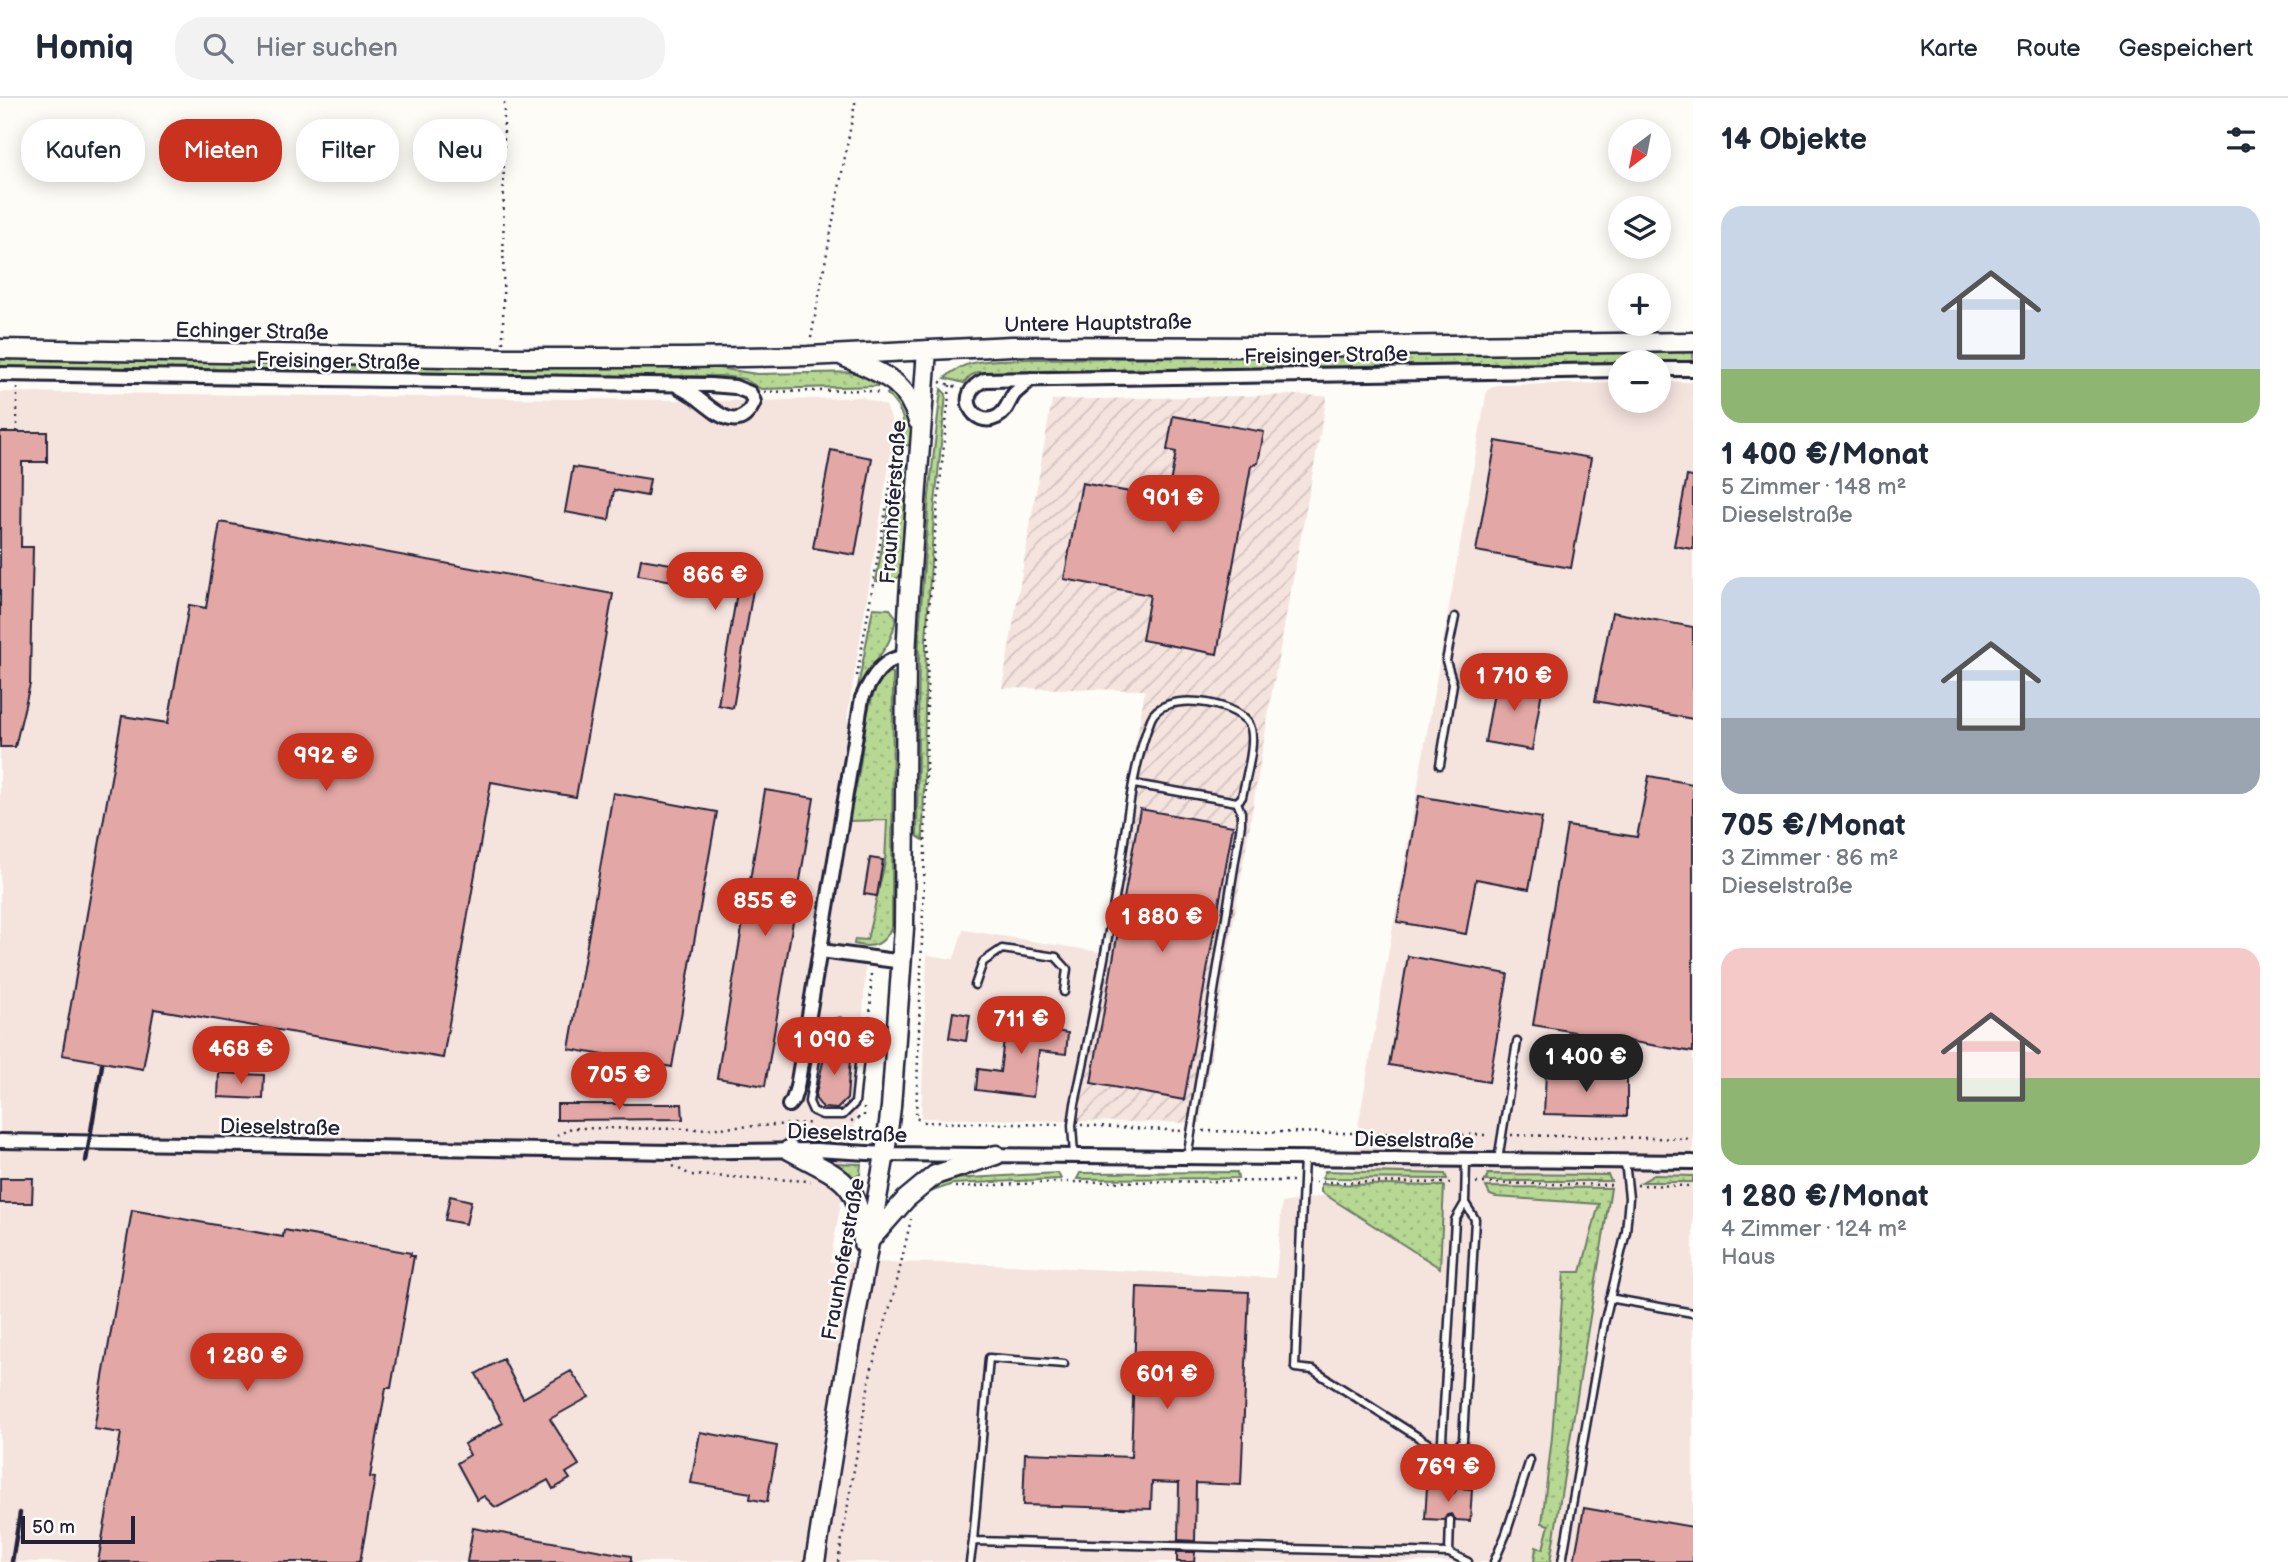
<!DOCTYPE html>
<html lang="de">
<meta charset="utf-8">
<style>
:root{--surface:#fff;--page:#f2f2f3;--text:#1f2937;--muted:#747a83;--line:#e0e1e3;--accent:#c8321e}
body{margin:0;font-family:"Balsamiq Sans",sans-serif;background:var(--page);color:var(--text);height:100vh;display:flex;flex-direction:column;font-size:26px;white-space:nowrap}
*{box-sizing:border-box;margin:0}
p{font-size:23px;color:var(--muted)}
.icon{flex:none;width:38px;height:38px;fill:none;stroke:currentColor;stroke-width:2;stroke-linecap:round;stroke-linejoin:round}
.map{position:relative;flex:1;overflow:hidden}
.side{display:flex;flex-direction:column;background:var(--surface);width:595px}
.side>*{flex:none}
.banner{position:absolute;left:21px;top:21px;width:665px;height:63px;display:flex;gap:14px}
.needle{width:46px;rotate:212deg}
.tools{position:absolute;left:1608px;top:21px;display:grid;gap:14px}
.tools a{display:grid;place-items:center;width:63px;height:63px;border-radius:50%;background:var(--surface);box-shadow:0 4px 18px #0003;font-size:35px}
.scale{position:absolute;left:21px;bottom:18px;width:114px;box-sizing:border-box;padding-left:7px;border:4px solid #22223b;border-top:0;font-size:19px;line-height:24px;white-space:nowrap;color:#22223b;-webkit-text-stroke:5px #fdfcf7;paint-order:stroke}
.price{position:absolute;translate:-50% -60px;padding:0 16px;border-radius:24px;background:var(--accent);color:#fff;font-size:23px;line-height:46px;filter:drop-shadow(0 2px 4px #0008)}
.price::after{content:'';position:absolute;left:50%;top:42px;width:21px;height:16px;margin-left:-10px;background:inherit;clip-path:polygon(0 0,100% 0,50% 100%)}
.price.selected{background:#222;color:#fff}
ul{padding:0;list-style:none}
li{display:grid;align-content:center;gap:14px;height:371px;padding:0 28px}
li span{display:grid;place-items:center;height:217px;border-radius:21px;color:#555}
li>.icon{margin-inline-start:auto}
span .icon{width:126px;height:126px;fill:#fffc;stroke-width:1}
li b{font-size:30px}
h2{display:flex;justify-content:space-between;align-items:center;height:84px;padding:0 28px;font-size:30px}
.pill{padding:0 24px;border-radius:28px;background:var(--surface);box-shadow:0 4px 18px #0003;font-size:24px;line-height:63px}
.pill.selected{background:var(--accent);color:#fff}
header{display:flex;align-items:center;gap:42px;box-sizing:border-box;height:98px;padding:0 35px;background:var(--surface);border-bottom:2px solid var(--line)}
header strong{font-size:33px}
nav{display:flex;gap:38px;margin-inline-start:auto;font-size:24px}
.search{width:490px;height:63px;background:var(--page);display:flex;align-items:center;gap:18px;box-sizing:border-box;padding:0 24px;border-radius:28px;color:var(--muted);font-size:26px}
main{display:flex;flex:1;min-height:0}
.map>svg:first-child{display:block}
</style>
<header>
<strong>Homiq</strong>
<div class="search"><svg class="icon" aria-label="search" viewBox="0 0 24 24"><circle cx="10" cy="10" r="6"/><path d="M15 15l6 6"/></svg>Hier suchen</div>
<nav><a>Karte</a><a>Route</a><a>Gespeichert</a></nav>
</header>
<main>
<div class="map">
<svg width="1693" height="1464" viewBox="0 0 1693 1464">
<defs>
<pattern id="industrial-furrows" width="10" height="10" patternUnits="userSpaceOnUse" patternTransform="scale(1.75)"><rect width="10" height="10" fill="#f5e3de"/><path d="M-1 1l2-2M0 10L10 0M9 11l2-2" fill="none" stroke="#d2c2bf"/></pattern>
<pattern id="grass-dots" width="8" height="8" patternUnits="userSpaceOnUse" patternTransform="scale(1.75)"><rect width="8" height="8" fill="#b6d892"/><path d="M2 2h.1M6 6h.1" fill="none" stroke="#9cb97f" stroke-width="1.8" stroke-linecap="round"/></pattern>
</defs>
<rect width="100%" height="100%" fill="#fdfcf7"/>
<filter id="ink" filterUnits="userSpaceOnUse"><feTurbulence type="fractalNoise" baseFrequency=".0143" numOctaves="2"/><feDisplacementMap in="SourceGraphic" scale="14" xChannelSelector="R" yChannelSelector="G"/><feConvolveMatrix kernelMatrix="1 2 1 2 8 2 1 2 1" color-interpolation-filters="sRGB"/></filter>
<g filter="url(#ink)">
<!-- built -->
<path fill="#f5e3de" d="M1659 284H1693V1464H0V294L764 303 862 299 886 308 895 331 847 621 886 646 885 764 867 843 858 1011 830 1164 968 1165 1276 1180 1282 1105 1351 1093 1358 1029 1487 292 1497 287 1620 285V303H1659Z
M963 832 1100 854 1070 1023 921 1020 927 857 954 861Z"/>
<!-- industrial -->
<path fill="url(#industrial-furrows)" d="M1294 297 1327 298 1272 594 1200 1025 1070 1023 1145 592 1002 590 1052 302Z"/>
<!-- grass -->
<path fill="url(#grass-dots)" stroke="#6c7d66" stroke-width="2" d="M1693 254V263L1038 273 978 274 970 278 964 285 945 280C967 258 998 263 1028 261Z
M0 260 692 266 757 276 863 274 884 282 879 288 761 291 744 281 722 278 529 279 0 269Z
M893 289 912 321 910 347 900 348C905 322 906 316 887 296Z
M941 291 946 296 934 416 926 543 923 742 917 738 919 536 929 398Z
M897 364 904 365 908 369 900 478 891 484 876 483Z
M873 510 890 511 896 519C891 557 869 561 857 594Z
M888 574 893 575 892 828C884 847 874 851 854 846L855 841 867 842 885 764 887 722 848 723C852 707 856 691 859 674 865 643 863 598 888 574Z
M831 1065 861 1066 860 1077 851 1079 840 1069Z
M1325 1073 1445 1076 1447 1081 1322 1080Z
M1237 1074 1238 1080 1077 1081 1080 1075Z
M1058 1075 1061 1081 953 1086 930 1094 927 1091 952 1081Z
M1488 1076 1608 1077 1611 1083H1485Z
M1654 1077 1693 1078V1084H1642Z
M1321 1086 1444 1088 1440 1170 1321 1094Z
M1486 1089 1611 1090 1550 1464H1534L1536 1449 1543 1451 1549 1427 1542 1425 1552 1339 1564 1174H1581L1599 1106 1496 1099 1490 1097Z"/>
<!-- building -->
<path fill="#e3a8a5" stroke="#22223b" stroke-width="2" d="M1173 318 1264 334 1258 365 1251 368 1217 556 1142 542 1150 497 1064 481 1082 385 1167 401 1176 354 1167 352Z
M0 334H47V364H22L21 449H33L31 528 30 586 15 649H0Z
M1496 343 1591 360 1571 470 1476 453Z
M831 352 872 360 855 457 813 450Z
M573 369 650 381 647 398 614 392 609 422 565 414Z
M1687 378 1693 379V451L1674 448Z
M220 424 613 496 576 699 491 684 443 960 154 911 143 971 62 957 122 618 168 625 189 507 206 510Z
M641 461 755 480 733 610 718 607 737 494 638 477Z
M1612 514 1693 529V621L1595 603Z
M1497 578 1543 586 1532 652 1485 644Z
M1649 678 1693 686V954L1533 927 1567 728 1637 739Z
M765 692 814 700 765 988 717 980Z
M613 695 717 714 672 969 569 951Z
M1419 698 1542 720 1529 791 1476 781 1466 836 1397 824Z
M1140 711 1233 728 1184 1002 1091 985Z
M870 760 883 762 877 798 864 796Z
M1408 858 1508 876 1489 984 1389 967Z
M1008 908 1020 910 1018 920 1043 923 1042 931 1068 935 1066 956 1039 953 1033 999 976 992 978 971 1000 974Z
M953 914 970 917 966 943 949 940Z
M831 944 851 947 847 1001 837 1011 823 1010 815 1000 825 955 828 956Z
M1546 974 1627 976V1018L1544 1016Z
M219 975 264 977 263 1001 218 999Z
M557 1006H682L683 1021 557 1022Z
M0 1080H33L32 1105H0Z
M450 1098 471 1103 466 1126 445 1122Z
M132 1112 283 1139 284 1132 411 1155 410 1158H414L391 1290H386L370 1379 375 1380 360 1464H98L121 1335 94 1331Z
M1137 1189 1249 1194 1241 1387 1196 1385 1195 1443 1178 1442 1179 1385 1152 1384 1151 1411 1023 1407 1025 1355 1131 1359Z
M503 1261 523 1300 571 1273 589 1299 550 1321 579 1367 566 1375 570 1381 553 1391 548 1382 498 1409 494 1408 484 1398 477 1402 457 1365 470 1357 464 1346 503 1325 476 1276Z
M700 1334 777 1348 767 1404 750 1401 751 1395 691 1385Z
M1427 1389 1445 1390 1450 1396 1454 1395 1457 1390 1472 1391 1470 1423 1456 1422 1451 1416 1447 1417 1444 1422 1425 1421Z
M1584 1410 1693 1429V1464H1574Z
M473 1430 631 1458V1464H467Z
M1177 1454H1195L1194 1464H1177Z"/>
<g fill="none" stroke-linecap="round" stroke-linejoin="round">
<defs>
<path id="lane" d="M1440 667 1453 586 1446 563 1455 519
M975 887 983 864 1002 851 1056 859 1067 871 1064 894
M840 924 850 931 861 947 855 1005 843 1017H822L813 1013 809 1004 820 935 825 928Z
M1074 1058 1072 1027 1075 1006C1091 930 1106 853 1119 777 1127 725 1132 669 1151 621 1162 592 1235 603 1249 626 1258 640 1245 683 1242 699L1237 704 1134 686
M1187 1060 1241 726V714L1237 704
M1304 1060 1295 1270 1313 1272 1429 1346 1452 1356
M1498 1062 1517 944
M1609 1200 1693 1215
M1452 1356 1463 1342 1475 1121 1465 1105
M1451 1390 1452 1356 1442 1342 1455 1122 1465 1105 1466 1063
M973 1443 989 1260 1064 1266
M1449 1455 1450 1422
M970 1464 973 1443 1449 1455 1468 1464
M1494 1464 1506 1436 1530 1362
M1562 1464 1604 1226 1626 1134 1629 1100 1625 1063"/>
<path id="street" d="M1659 271H1693
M0 276 710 287 735 289 750 295 754 304C740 336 719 317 700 302 693 296 684 292 676 287
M1031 281C1026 286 1019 291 1014 296 1008 304 1007 314 997 319 974 331 953 295 985 282L1620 272
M821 853 903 864
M789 1007 793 1002 797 989 862 600C871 581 883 559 906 559
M0 1043 673 1054 816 1052 885 1056 1693 1064"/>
<path id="secondary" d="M0 251 503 260H685L808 258 1012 248 1287 249 1693 244
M843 258C879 275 907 281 918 323
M789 1052C841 1081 859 1079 863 1145
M869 1143 906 1101 935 1077 996 1057
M815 1464 843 1289 885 1056 891 1009 904 830 906 559 909 500 927 252"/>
</defs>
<!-- lane casing -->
<use href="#lane" stroke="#22223b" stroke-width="11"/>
<!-- street casing -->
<use href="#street" stroke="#22223b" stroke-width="18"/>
<!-- secondary casing -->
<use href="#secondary" stroke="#22223b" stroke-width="23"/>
<!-- path -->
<path stroke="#22223b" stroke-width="2.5" stroke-dasharray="2 5" stroke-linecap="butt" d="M811 240 856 0
M503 245 504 0
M940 284 957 289
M950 287 935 435 928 526 925 752 916 1020 924 1024 1063 1027
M764 294 864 292 880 295
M17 334V288
M857 578 901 326
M870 941 871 874
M851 1023 864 1018V1010
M1081 1027 1182 1033
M1203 1033 1490 1037
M1511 1037 1693 1041
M557 1038 571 1030 699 1031 813 1025
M673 1068 691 1077 811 1083
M1315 1084 1455 1085
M1476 1085 1616 1087
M1637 1087 1693 1088
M955 1089 1063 1084 1294 1083
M838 1464 871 1273 895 1192 911 1121"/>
<!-- lane -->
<use href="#lane" stroke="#fdfcf7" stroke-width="6"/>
<!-- street -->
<use href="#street" stroke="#fdfcf7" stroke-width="12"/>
<!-- secondary -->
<use href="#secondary" stroke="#fdfcf7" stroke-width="18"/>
<!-- rail -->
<path stroke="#22223b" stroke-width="4.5" d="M86 1063 102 967
M12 1464 20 1415"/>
</g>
</g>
<g text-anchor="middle" stroke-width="5" stroke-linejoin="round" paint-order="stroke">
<!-- street labels -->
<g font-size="21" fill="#22223b" stroke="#fdfcf7">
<text transform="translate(1098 225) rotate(-1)" y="7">Untere Hauptstraße</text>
<text transform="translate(252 233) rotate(1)" y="7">Echinger Straße</text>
<text transform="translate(1326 257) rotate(-1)" y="7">Freisinger Straße</text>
<text transform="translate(338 263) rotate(1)" y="7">Freisinger Straße</text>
<text transform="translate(893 404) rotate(-86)" y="7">Fraunhoferstraße</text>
<text transform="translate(280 1029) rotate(1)" y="7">Dieselstraße</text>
<text transform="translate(847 1035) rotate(2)" y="7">Dieselstraße</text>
<text transform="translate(1414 1042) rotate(1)" y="7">Dieselstraße</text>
<text transform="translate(843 1161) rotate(-80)" y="7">Fraunhoferstraße</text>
</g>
</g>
</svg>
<div class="tools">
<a><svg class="needle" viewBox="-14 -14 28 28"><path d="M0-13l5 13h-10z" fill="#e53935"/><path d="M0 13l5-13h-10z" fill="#747a83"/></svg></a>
<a><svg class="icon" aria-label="layers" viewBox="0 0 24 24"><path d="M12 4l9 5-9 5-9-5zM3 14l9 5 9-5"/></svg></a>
<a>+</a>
<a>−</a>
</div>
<div class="scale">50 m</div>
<b class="price" style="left:1173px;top:437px">901 €</b>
<b class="price" style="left:715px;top:514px">866 €</b>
<b class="price" style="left:1514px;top:615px">1 710 €</b>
<b class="price" style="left:326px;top:695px">992 €</b>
<b class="price" style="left:765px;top:840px">855 €</b>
<b class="price" style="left:1162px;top:856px">1 880 €</b>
<b class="price" style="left:1021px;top:958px">711 €</b>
<b class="price" style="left:834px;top:979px">1 090 €</b>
<b class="price" style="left:241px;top:988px">468 €</b>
<b class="price selected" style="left:1586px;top:996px">1 400 €</b>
<b class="price" style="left:619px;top:1014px">705 €</b>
<b class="price" style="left:247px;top:1295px">1 280 €</b>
<b class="price" style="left:1167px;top:1313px">601 €</b>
<b class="price" style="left:1448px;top:1406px">769 €</b>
<div class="banner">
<a class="pill">Kaufen</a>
<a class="pill selected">Mieten</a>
<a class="pill">Filter</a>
<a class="pill">Neu</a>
</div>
</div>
<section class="side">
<h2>14 Objekte<svg class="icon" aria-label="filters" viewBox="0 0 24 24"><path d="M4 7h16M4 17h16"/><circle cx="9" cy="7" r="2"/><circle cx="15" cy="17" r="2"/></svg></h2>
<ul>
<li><span style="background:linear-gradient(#c9d6e8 75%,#8fb573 0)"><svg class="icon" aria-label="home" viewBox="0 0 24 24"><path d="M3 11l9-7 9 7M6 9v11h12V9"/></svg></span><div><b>1 400 €/Monat</b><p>5 Zimmer · 148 m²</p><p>Dieselstraße</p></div></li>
<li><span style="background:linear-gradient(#c9d6e8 65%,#9aa5b1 0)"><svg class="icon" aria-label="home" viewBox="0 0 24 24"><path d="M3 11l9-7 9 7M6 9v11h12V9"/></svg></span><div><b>705 €/Monat</b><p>3 Zimmer · 86 m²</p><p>Dieselstraße</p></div></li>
<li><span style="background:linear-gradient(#f6c9c9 60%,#8fb573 0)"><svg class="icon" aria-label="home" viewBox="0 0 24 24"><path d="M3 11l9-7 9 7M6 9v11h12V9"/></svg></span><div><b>1 280 €/Monat</b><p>4 Zimmer · 124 m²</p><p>Haus</p></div></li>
</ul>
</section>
</main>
